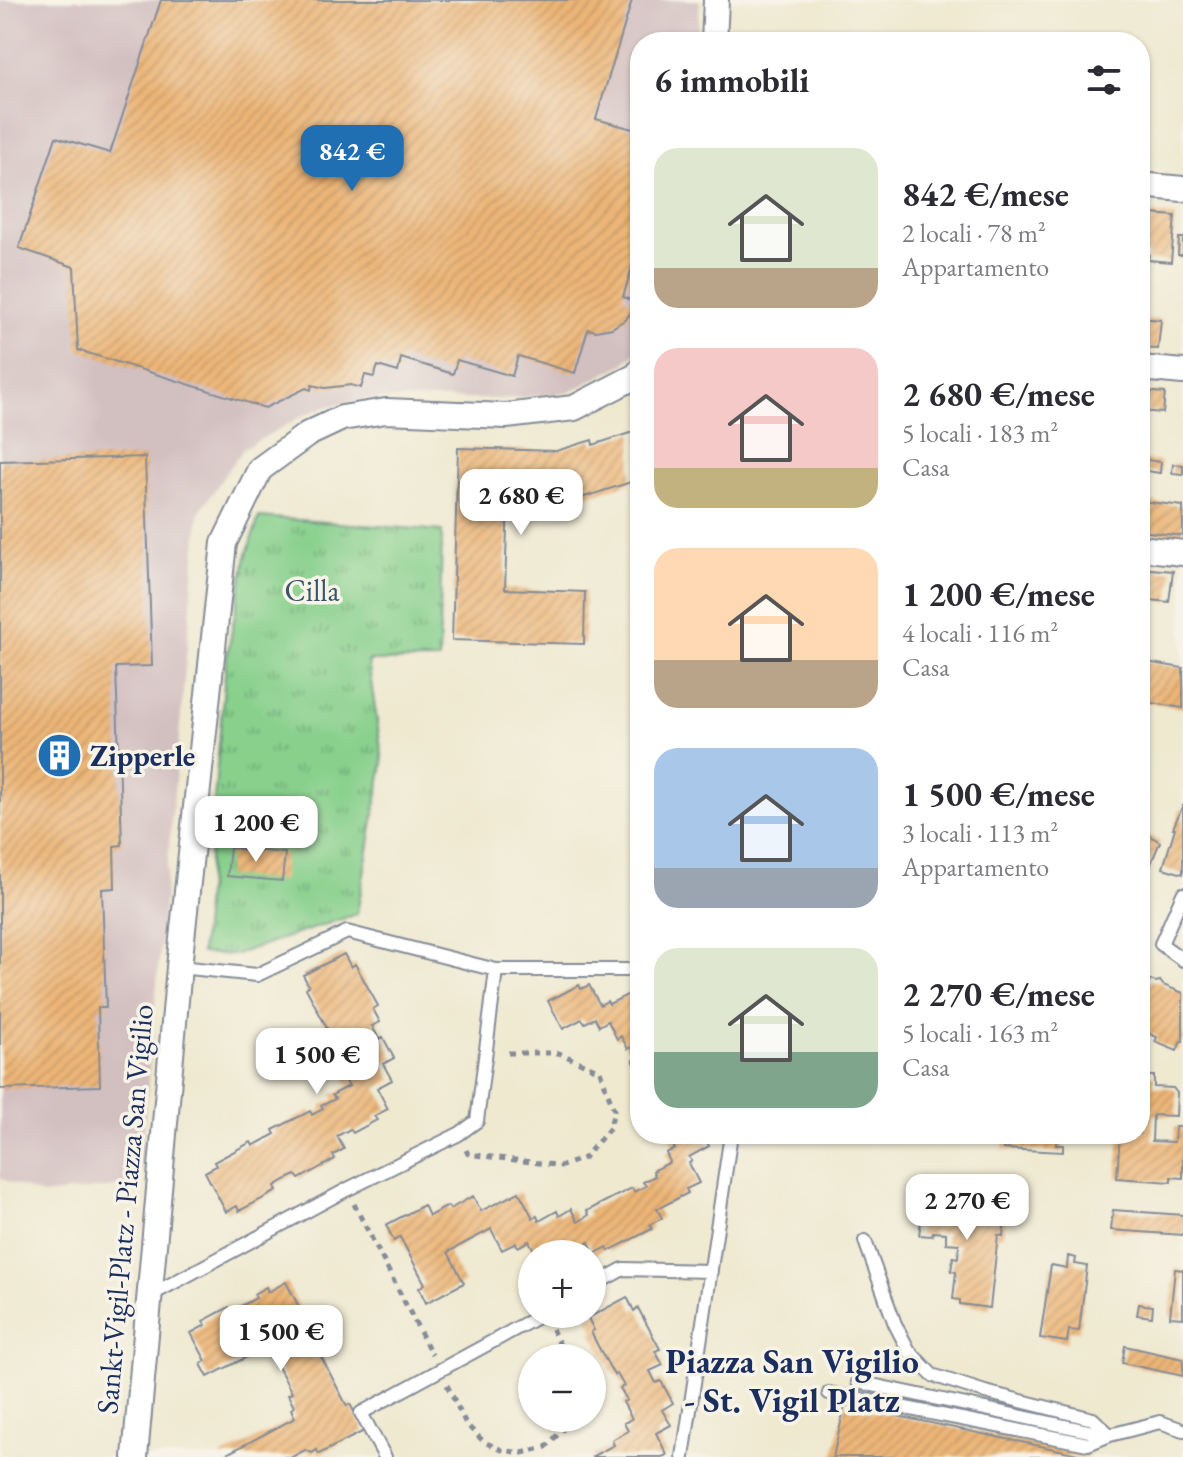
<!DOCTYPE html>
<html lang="it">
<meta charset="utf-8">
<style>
:root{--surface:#fff;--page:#f2f2f3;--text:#2b2b33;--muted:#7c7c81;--accent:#1f6fb2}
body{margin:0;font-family:"EB Garamond",serif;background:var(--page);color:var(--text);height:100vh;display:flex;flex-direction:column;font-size:30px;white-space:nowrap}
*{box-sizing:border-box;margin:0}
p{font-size:26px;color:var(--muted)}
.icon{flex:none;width:44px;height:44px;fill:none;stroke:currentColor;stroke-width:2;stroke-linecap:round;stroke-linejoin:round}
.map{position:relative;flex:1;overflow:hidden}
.details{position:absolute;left:630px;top:32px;width:520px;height:1112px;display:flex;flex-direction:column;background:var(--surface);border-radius:32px;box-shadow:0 2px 6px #0004}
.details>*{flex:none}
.fabs{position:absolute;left:518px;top:1240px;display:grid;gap:16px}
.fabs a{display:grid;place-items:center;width:88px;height:88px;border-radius:50%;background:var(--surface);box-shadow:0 2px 6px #0004;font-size:40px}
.price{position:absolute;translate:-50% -68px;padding:0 18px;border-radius:16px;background:#fff;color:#222;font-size:26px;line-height:52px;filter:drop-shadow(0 2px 4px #0008)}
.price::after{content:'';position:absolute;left:50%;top:48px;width:24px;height:18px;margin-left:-12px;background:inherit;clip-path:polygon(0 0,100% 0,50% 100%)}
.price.active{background:var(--accent);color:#fff}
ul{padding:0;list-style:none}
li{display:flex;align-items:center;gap:24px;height:200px;padding:0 24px}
li span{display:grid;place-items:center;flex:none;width:224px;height:160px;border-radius:24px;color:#555}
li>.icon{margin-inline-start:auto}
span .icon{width:96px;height:96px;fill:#fffc;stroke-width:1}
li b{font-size:34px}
h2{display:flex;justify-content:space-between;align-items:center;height:96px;padding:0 24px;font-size:34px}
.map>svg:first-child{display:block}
</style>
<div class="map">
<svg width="1183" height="1457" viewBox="0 0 1183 1457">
<defs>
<pattern id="park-tufts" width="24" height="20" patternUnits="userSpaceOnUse" patternTransform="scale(2)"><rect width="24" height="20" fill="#88d08c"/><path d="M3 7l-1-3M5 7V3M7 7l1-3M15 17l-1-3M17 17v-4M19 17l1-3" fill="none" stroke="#6ea976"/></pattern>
<pattern id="building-hatch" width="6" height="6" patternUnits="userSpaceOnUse" patternTransform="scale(2)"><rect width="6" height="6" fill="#ecb577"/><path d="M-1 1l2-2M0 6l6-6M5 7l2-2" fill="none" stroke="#ca9c69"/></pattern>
</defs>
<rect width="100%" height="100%" fill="#f7f3e8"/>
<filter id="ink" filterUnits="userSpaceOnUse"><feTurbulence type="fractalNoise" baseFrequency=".0125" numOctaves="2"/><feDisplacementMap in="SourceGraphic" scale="16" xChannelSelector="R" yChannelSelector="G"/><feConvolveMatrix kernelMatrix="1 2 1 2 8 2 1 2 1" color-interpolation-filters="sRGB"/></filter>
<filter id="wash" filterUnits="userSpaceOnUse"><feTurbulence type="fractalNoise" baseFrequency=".006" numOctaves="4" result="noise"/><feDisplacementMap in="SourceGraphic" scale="32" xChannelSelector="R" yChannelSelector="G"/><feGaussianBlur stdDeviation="1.8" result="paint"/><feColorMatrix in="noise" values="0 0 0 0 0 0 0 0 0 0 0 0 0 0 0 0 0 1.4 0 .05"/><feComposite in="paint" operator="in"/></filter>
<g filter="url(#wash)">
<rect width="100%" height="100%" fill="#efe9d0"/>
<!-- industrial -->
<path fill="#d2bfc0" d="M0 0H700L697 42H640V347L624 364 567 393 503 399H368L324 407 300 417 243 449 199 512 139 1184 42 1195 0 1178Z"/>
<!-- park -->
<path fill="url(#park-tufts)" stroke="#528075" stroke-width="2" d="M259 517 442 531 439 660 368 661 383 763 357 914 233 955 201 953 226 662 246 557Z"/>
<g id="blocks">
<!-- building -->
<path fill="url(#building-hatch)" d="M161 0H632L596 119 640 131V241L623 297 637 303 632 311 626 319 612 328 596 331 588 329 575 373 518 356 512 376 457 360 453 374 401 358 398 372 378 366 374 377 365 375 361 388 351 385 325 388 312 385 311 390 306 388 265 408 78 350 74 267 19 248 56 137 110 153Z
M1151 214 1175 216 1171 262 1148 260 1149 254 1140 253V223L1150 224Z
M1179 238H1183V255H1178Z
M1140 318 1161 320 1158 349 1140 348Z
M1140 391 1165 393 1163 413 1141 411Z
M633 432 631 482 572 501 508 498 505 589 585 592 584 644 452 640 458 448 556 451 592 440 593 445Z
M145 457 152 666 116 667 122 845 114 846 115 888 102 889 106 1008H98L100 1086 0 1089V461Z
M1140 459 1161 462 1160 473 1140 470Z
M1173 464 1183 465V474L1172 473Z
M1140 501 1183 506V536L1140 531Z
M1140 568 1173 571 1169 602 1140 599Z
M1140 661 1183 668V708L1140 701Z
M1183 805V874L1163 868 1175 828H1173Z
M1144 832 1160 842 1149 868 1140 883V839Z
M230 848 285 853 282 881 227 876Z
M344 954 351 967 355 964 378 1006 373 1009 380 1022 372 1026 379 1039 383 1037 394 1058 383 1064 392 1080 377 1088 388 1109 374 1116 377 1120 353 1133 350 1129 337 1136 344 1149 333 1155 335 1159 299 1179 296 1175 285 1180 275 1186 277 1191 239 1211 237 1206 226 1212 205 1172 216 1166 214 1162 251 1142 253 1146 275 1134 273 1130 310 1111 312 1115 323 1109 321 1106 335 1099 332 1095 349 1086 344 1078 353 1073 343 1055 347 1053 341 1042 339 1043 333 1032 330 1034 306 988 309 986 303 975Z
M1150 980 1156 982 1160 981 1163 985 1183 993V1041H1181L1177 1051 1155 1042 1157 1037 1140 1030V983L1148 986Z
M579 985 581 989 589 985 600 1005 607 1001 609 1004 629 994 635 1006 640 1004V1073L633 1060 637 1058 632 1047 628 1049 621 1036 617 1039 608 1021 599 1026 595 1018 585 1023 582 1019 563 1029 548 1001Z
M1140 1076H1154V1087L1173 1088 1177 1093 1176 1116 1153 1115 1152 1141 1174 1142 1175 1127H1183V1178L1171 1177V1182L1117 1178 1120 1134H1140Z
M668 1134H703L709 1146 689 1157 692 1161 689 1163 699 1183 686 1189 688 1193 657 1209 662 1218 650 1225 652 1229 609 1251 607 1247 594 1254 589 1242 567 1254H536L529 1241 518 1247 516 1243 502 1250 491 1229 448 1252 464 1283 426 1303 419 1288 425 1284 400 1237 394 1241 386 1225 424 1205 429 1216 448 1206 450 1209 473 1196 481 1211 519 1192 533 1218 537 1216 539 1221 557 1211 559 1216 571 1209 578 1222 589 1215 587 1211 608 1200 632 1188 634 1192 646 1186 643 1182 655 1176 653 1171 670 1162 666 1153 675 1149Z
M918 1134H958V1140L918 1138Z
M1011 1134H1056V1145H1063V1152L1003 1149 1004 1140 1011 1141Z
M924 1193 951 1196V1198L979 1201V1204L1006 1207 1003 1236 998 1235 990 1308 960 1304V1300L953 1299 956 1272 951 1271 953 1257 958 1258 959 1244 946 1243V1233L933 1232 932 1236 919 1235 921 1220 918 1219 920 1209 922 1210Z
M1113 1210 1183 1215V1235L1111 1230Z
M1068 1256 1076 1258 1075 1264 1087 1266 1079 1331 1069 1330 1067 1342 1040 1338 1051 1265 1067 1268Z
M1175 1269 1183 1270V1318L1170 1317Z
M286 1282 299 1307 296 1308 309 1333 312 1331 318 1343 315 1345 347 1406 350 1404 364 1431 319 1454 317 1450 312 1453 305 1450 292 1457H221L295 1418 291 1409 294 1407 288 1395 292 1393 271 1353 253 1348 245 1353 247 1357 208 1377 201 1364 206 1361 191 1333 206 1325 203 1321 229 1307 231 1311 236 1309 256 1298 254 1294 266 1287 268 1292Z
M627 1297 634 1311 638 1308 660 1349 655 1351 663 1365 650 1371 656 1383 661 1381 673 1403 662 1410 671 1425 656 1433 667 1455 662 1457H591L614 1445 612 1440 628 1431 624 1423 632 1419 623 1402 627 1400 620 1388 624 1386 617 1374 614 1375 598 1346 591 1332 594 1330 588 1318Z
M1139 1304 1153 1306 1152 1317 1137 1315Z
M1125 1346 1183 1359V1376L1122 1363Z
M845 1405 1088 1456 1087 1457H833Z"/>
</g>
</g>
<g filter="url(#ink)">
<use href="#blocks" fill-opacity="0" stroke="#858c97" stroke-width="2"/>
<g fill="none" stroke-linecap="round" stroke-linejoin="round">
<defs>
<path id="service" d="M1183 894 1161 944 1183 960
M179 967 257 975 347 932 496 970H640
M865 1241 895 1324 909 1351 932 1375 985 1392 1093 1419 1110 1435
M592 1286 623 1269 711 1271
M149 1296 346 1190 459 1134 477 1121 496 970
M858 1382 1107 1435
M829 1393 1088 1444 1110 1435 1160 1422 1183 1430
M385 1457 361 1413 543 1314
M683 1457 731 1134"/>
<path id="minor" d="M714 42 716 0
M1140 185 1183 189
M1140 368 1183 372
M1140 548 1183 553
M135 1457 179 967 224 543 260 469 308 434 342 418 386 411 506 416 574 408 636 376 640 371"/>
</defs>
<!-- service casing -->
<use href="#service" stroke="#858c97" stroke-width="16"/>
<!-- minor casing -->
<use href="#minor" stroke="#858c97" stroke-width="28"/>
<!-- path -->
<path stroke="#858c97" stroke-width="5" stroke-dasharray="6 6" stroke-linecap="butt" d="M466 1150 468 1154 562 1166 584 1158 610 1128 614 1110 600 1071 559 1053H503
M354 1204 432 1355
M552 1329 566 1358
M447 1385 466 1424 484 1442 502 1450 522 1453 546 1447 565 1427 569 1418"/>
<!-- service -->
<use href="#service" stroke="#fff" stroke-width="12"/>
<!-- minor -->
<use href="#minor" stroke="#fff" stroke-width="24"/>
</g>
</g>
<!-- icons -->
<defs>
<symbol id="building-disc" viewBox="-11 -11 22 22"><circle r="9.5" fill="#1f6fb2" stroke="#f7f3e8"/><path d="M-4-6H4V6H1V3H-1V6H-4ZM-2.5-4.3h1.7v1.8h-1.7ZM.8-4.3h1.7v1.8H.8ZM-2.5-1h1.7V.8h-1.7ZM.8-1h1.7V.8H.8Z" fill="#fff"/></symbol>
</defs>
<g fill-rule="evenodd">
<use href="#building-disc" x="34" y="730" width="51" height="51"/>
</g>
<g text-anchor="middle" stroke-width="7" stroke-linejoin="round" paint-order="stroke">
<!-- park labels -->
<g font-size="30" fill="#36576a" stroke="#f7f3e8">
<text x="312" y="601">Cilla</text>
</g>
<!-- poi labels -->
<g font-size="30" font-weight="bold" fill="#1b2f5e" stroke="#f7f3e8" text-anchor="start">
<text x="90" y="766">Zipperle</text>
</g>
<!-- street labels -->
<g font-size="30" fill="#1b2f5e" stroke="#f7f3e8">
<text transform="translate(125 1209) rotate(-85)" y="10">Sankt-Vigil-Platz - Piazza San Vigilio</text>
</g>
<!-- quarter labels -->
<g font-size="34" font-weight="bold" fill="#1b2f5e" stroke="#f7f3e8">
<text x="792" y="1373">Piazza San Vigilio<tspan x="792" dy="39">- St. Vigil Platz</tspan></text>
</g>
</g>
</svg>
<div class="fabs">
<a>+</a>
<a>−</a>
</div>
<b class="price active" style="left:352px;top:193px">842 €</b>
<b class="price" style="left:521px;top:537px">2 680 €</b>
<b class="price" style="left:256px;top:864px">1 200 €</b>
<b class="price" style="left:317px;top:1096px">1 500 €</b>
<b class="price" style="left:967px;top:1242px">2 270 €</b>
<b class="price" style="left:281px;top:1373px">1 500 €</b>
<section class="details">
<h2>6 immobili<svg class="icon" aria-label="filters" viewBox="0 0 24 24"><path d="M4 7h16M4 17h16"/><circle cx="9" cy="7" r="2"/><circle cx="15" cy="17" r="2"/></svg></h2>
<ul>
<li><span style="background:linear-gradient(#dfe7d0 75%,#b9a48a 0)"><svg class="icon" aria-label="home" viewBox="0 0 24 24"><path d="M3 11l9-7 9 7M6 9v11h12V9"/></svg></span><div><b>842 €/mese</b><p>2 locali · 78 m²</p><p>Appartamento</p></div></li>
<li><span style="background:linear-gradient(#f6c9c9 75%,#c2b280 0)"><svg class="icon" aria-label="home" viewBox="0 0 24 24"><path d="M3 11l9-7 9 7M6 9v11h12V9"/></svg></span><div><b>2 680 €/mese</b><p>5 locali · 183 m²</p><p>Casa</p></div></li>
<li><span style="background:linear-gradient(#ffd9b3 70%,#b9a48a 0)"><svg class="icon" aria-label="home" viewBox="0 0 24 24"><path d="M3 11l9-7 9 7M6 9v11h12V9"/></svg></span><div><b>1 200 €/mese</b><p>4 locali · 116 m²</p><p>Casa</p></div></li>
<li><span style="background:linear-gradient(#a9c7e8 75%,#9aa5b1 0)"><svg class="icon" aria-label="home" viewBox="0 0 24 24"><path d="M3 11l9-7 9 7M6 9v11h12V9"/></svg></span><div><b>1 500 €/mese</b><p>3 locali · 113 m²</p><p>Appartamento</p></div></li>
<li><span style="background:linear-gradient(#dfe7d0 65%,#7fa58c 0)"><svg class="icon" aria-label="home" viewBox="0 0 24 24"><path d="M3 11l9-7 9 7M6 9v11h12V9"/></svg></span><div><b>2 270 €/mese</b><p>5 locali · 163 m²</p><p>Casa</p></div></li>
</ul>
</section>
</div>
